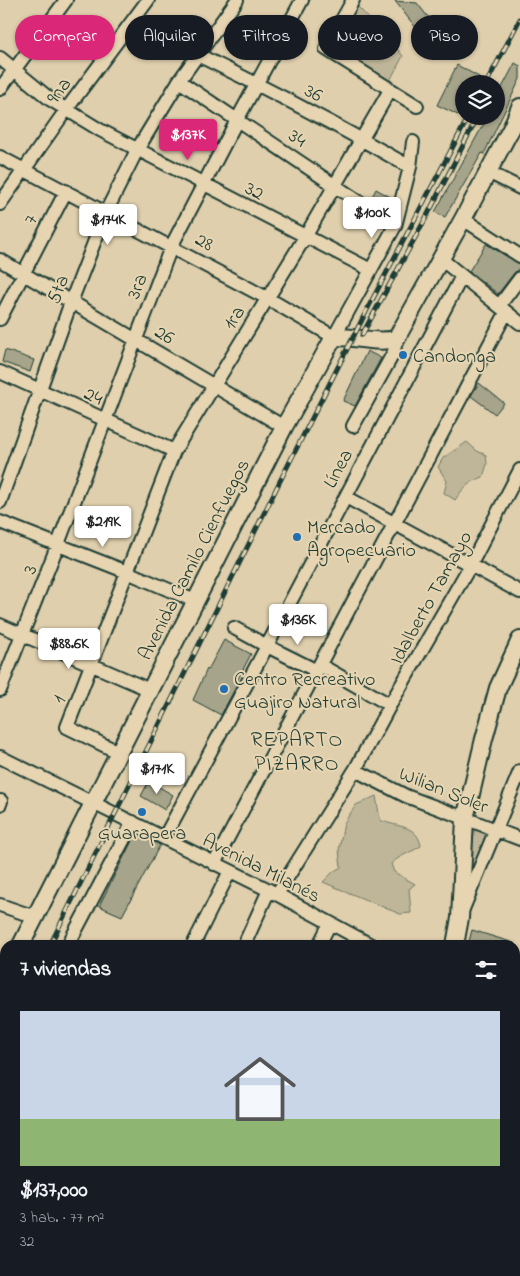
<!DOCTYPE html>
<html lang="es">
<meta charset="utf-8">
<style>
:root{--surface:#171b24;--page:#20242c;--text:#f1f3f6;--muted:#9ea1a6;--line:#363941;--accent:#db2777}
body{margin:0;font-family:"Indie Flower",sans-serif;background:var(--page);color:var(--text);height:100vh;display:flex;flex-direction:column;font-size:19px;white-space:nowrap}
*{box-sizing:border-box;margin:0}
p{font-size:16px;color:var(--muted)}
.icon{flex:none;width:28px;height:28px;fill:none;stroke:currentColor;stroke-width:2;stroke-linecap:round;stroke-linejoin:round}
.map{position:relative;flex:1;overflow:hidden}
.side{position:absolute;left:0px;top:940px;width:520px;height:336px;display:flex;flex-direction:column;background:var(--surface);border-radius:15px 15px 0 0;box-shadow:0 1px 4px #0004}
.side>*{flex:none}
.guide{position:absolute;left:15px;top:15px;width:490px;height:45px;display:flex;gap:10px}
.buttons{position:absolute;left:455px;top:75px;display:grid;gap:10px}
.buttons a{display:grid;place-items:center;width:50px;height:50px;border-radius:50%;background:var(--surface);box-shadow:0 1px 4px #0004;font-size:25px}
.price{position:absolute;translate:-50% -42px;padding:0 11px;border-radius:5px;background:#fff;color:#222;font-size:16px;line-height:32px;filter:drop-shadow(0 1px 2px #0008)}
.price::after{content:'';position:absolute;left:50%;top:30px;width:15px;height:11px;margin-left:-8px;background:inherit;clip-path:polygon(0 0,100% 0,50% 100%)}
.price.current{background:var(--accent);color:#fff}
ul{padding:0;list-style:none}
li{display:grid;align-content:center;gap:10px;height:265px;padding:0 20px}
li+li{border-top:1px solid var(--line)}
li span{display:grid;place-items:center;height:155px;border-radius:0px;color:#555}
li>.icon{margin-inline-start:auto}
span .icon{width:90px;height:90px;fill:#fffc;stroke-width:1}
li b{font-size:21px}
h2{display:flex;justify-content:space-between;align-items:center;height:60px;padding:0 20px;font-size:21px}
.chip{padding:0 18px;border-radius:22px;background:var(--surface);box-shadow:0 1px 4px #0004;font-size:18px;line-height:45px}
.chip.current{background:var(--accent);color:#fff}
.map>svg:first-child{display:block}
</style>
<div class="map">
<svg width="520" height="1276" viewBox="0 0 520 1276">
<rect width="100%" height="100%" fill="#dfcfad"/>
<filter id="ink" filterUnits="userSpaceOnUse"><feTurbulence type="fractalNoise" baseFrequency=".02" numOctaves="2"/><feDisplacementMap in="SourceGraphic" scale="10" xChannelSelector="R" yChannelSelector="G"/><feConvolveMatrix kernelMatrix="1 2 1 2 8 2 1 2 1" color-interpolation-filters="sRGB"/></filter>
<g filter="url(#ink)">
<!-- green -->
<path fill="#bfb699" stroke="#6f7a66" d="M358 7 394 45 403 56 387 86 330 50Z
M467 442 477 451 486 455 487 464 483 477C469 482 463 488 455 500L444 493 447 481 438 467 443 458Z
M376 796 380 820C398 828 417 824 421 846 410 853 400 855 391 864L394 872 415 884 409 889 411 913 400 914 323 882 333 872 341 867 339 850 344 823 356 805Z
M469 821 492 830 468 880Z
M515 1179 520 1188V1276H292L296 1271H515Z"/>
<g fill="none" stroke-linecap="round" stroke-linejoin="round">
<!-- stream -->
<path stroke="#63715f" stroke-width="3" d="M292 1276 296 1271"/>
</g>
<!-- building -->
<path fill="#a6a48a" stroke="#1f3d34" d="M395 1 417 3 447 41 434 51Z
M339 42a8 8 0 1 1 16 0a8 8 0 1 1-16 0Z
M515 63 520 66V79L484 154 482 153 445 217 435 212 488 116H496V99Z
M457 65 479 77 475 84H464V105L458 115 437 105Z
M376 189 394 199 391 208 372 197Z
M486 244 520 264V267L514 273 498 294 469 271Z
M5 350 34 360 30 372 2 362Z
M367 351 381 358 355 406 343 401Z
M479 383 504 403 495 414 471 396Z
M224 640 251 654 236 683H238L221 715 193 700 207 669 208 670Z
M149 781 173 795 165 810 141 796Z
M136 833 160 845 122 916 99 906Z
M472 930 514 943V945H468Z"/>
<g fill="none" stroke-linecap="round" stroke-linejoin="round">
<defs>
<path id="minor" d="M353 0 326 49 417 106
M198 55C270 90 341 127 410 167
M0 58 51 100 100 130 371 270
M179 81 395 226
M0 89 66 0
M0 157 267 298 334 337 395 226 410 167 413 142
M488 172 520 188
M0 204 66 110 148 0
M463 219 520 256
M441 259 520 323
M0 260 284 427
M499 306 520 278
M0 319 66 191
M0 372 174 451
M353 426 394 352 396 339
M346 497 520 592
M0 502 71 302 106 212 137 150 179 81 237 0
M0 522 127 572 195 601
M0 625 150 690
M234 628 267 646 317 671
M320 665 390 705
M0 690 58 544 171 247 237 120 302 0
M118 752 67 727 174 451 305 237 390 90
M0 757 269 890 371 945
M355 770 406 796 520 839
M0 804 1 801
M164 838 267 646 462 276
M214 864 506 313
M277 894 355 770 390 705 470 566 520 470
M0 905 35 917
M463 909 520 771
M68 945 133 822
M193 945 230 871
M244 945 269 890
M319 945 330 923
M515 1045 520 1055
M0 1077 5 1067
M0 1254 5 1259
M17 1271 21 1276"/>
<path id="major" d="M21 945 284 427 334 337C355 336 376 344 396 339L463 219 512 127 520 107
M455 945 460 918 465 819 484 739 498 688 520 640
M0 986 5 976
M515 1027 520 1026
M56 1276 62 1271"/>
</defs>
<!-- minor casing -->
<use href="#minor" stroke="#1f3d34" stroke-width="16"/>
<!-- major casing -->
<use href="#major" stroke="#1f3d34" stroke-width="20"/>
<!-- minor -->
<use href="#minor" stroke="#e7d5b2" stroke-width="12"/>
<!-- major -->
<use href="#major" stroke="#e7d5b2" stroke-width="16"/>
<defs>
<path id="rail" d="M486 84 520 19
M362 335 428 214 478 116
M50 945 279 483 369 306 469 116
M0 1042 5 1033"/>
</defs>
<!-- rail casing -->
<use href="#rail" stroke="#1f3d34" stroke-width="5"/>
<!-- rail -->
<use href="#rail" stroke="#e7d5b2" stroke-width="3" stroke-dasharray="9" stroke-linecap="butt"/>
</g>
</g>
<!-- markers -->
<g fill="#1f6fb2" stroke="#e7d5b2" stroke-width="2">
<circle cx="403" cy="355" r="5"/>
<circle cx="297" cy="537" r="5"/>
<circle cx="224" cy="689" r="5"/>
<circle cx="142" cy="812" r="5"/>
</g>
<g text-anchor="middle" stroke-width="4" stroke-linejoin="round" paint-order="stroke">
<!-- street labels -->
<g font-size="20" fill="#1f3d34" stroke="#e7d5b2">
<text transform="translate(58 90) rotate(-54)" y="7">9na</text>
<text transform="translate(314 92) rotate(28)" y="7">36</text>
<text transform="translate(298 137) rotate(33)" y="7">34</text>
<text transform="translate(255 190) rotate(27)" y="7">32</text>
<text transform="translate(30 219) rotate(-63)" y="7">7</text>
<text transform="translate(205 241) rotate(28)" y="7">28</text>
<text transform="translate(136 286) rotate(-69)" y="7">3ra</text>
<text transform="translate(57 289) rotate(-69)" y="7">5ta</text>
<text transform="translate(233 317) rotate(-58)" y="7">1ra</text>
<text transform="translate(165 334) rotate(30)" y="7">26</text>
<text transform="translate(94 395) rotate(24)" y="7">24</text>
<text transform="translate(337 468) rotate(-62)" y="7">Línea</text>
<text transform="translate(193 559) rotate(-63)" y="7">Avenida Camilo Cienfuegos</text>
<text transform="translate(29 569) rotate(-68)" y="7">3</text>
<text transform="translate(430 597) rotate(-61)" y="7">Idalberto Tamayo</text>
<text transform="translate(58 699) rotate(-68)" y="7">1</text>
<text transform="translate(444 789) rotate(22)" y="7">Wilian Soler</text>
<text transform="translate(262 867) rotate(27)" y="7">Avenida Milanés</text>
</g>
<!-- poi labels -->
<g font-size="20" fill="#1f3d34" stroke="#e7d5b2" text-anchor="start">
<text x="413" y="362">Candonga</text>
<text x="307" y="533">Mercado<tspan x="307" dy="23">Agropecuario</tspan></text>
<text x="234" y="685">Centro Recreativo<tspan x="234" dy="23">Guajiro Natural</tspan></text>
<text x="142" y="839" text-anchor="middle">Guarapera</text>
</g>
<!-- neighbourhood labels -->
<g font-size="21" letter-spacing="1" fill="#1f3d34" stroke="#e7d5b2">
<text x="297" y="746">REPARTO<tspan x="297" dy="24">PIZARRO</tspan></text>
</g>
</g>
</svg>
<div class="buttons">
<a><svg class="icon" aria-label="layers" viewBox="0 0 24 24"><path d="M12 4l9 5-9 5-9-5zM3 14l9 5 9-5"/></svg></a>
</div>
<b class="price current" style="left:188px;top:161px">$137K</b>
<b class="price" style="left:372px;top:239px">$100K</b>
<b class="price" style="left:108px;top:246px">$174K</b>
<b class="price" style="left:103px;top:548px">$219K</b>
<b class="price" style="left:298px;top:646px">$136K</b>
<b class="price" style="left:69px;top:670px">$88.6K</b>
<b class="price" style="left:157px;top:795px">$171K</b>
<div class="guide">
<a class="chip current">Comprar</a>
<a class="chip">Alquilar</a>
<a class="chip">Filtros</a>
<a class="chip">Nuevo</a>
<a class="chip">Piso</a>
</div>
<section class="side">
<h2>7 viviendas<svg class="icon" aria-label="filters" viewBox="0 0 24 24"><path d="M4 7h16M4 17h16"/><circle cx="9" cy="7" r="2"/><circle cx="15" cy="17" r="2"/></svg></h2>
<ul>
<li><span style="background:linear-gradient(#c9d6e8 70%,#8fb573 0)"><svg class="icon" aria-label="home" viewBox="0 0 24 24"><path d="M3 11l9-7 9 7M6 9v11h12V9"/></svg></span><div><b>$137,000</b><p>3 hab. · 77 m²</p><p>32</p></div></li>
</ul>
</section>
</div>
